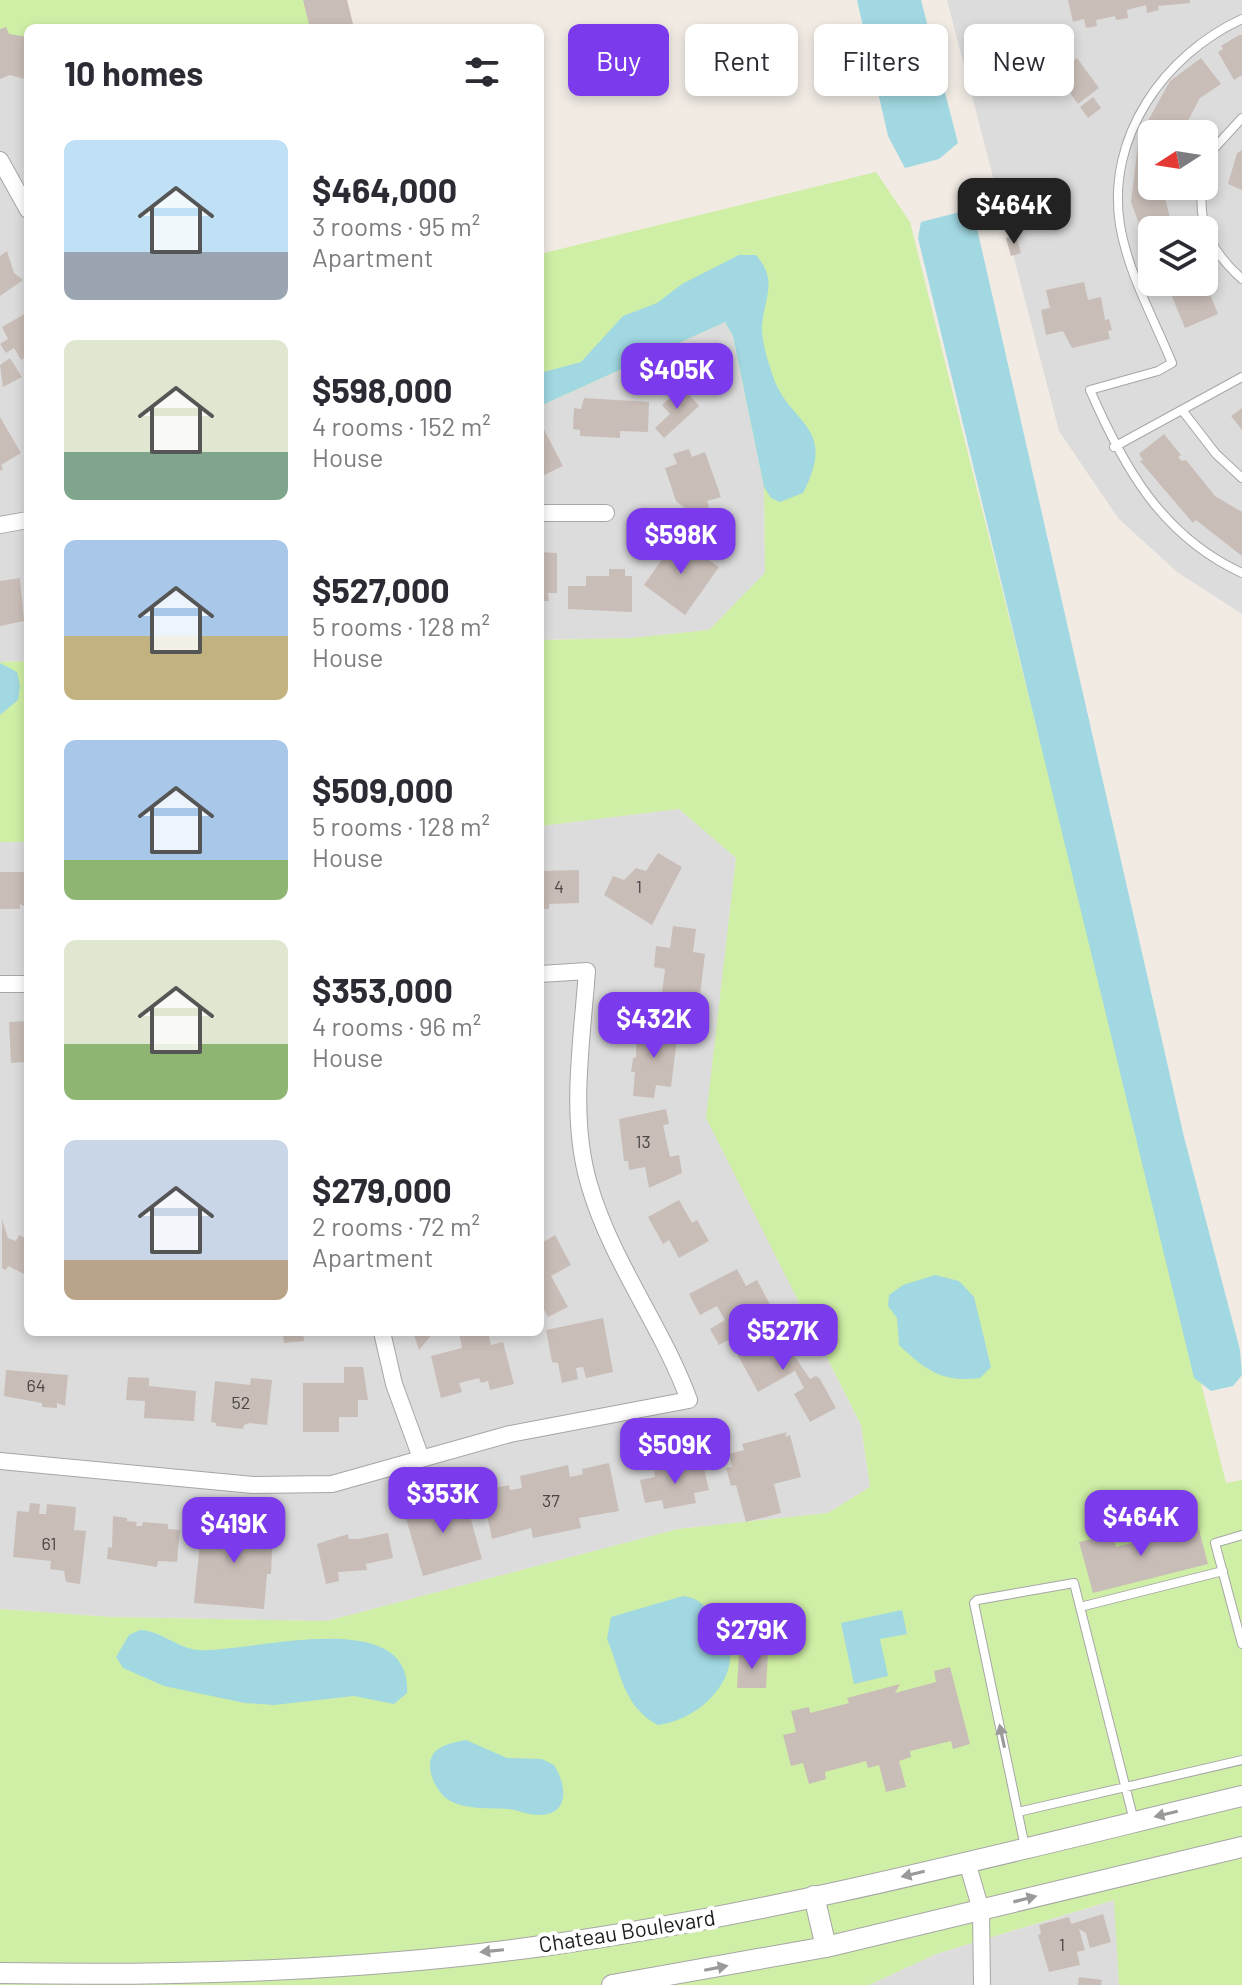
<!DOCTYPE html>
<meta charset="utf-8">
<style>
:root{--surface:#fff;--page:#f2f2f3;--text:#2b2b33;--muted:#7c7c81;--accent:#7c3aed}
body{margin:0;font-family:Barlow,sans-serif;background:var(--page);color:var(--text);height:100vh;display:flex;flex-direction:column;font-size:30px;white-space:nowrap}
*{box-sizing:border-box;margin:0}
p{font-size:26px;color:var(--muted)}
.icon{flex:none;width:44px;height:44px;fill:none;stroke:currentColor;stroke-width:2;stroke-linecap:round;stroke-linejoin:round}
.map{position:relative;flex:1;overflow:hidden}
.details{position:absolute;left:24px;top:24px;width:520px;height:1312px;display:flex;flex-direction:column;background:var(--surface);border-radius:12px;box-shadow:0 4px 12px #0003}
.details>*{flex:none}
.top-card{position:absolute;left:568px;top:24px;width:554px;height:72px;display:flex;gap:16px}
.needle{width:52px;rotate:258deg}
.controls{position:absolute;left:1138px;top:120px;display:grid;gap:16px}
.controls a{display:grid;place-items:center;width:80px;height:80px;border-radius:12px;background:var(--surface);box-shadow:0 4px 12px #0003;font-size:40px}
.price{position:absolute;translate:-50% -68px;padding:0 18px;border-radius:16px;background:var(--accent);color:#fff;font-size:26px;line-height:52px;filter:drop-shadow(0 2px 4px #0008)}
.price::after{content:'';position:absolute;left:50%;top:48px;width:24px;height:18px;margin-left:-12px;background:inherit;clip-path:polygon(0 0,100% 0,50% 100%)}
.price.selected{background:#222;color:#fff}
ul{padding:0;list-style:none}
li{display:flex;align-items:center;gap:24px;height:200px;padding:0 40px}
li span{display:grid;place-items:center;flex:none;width:224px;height:160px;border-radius:12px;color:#555}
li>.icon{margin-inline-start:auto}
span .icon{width:96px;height:96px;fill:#fffc;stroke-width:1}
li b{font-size:34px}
h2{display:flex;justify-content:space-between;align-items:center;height:96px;padding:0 40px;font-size:34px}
.tag{padding:0 28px;border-radius:12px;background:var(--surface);box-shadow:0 4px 12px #0003;font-size:28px;line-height:72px}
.tag.selected{background:var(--accent);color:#fff}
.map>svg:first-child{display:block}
</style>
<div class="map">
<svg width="1242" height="1985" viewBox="0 0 1242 1985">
<rect width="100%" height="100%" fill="#f1ebe4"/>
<!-- residential -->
<path fill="#dddcdc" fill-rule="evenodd" d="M947 0H1242V614L1177 572 1118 518 1059 431ZM1152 134H1204V186H1152ZM1152 230H1204V282H1152Z
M28 43V661L0 662V51Z
M725 322 733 336 764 487 765 573 709 630 632 638 540 640V406Z
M679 809 736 858 707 1118 861 1425 870 1487 828 1513 678 1529 327 1621 111 1617 0 1609V842H28V1332H540V826Z
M1115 1900 1119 1985H869L936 1954Z"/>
<!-- grass -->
<path fill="#d0efa6" d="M0 0H345L352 28H28V43L0 51Z
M876 172 910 222 1226 1483 1242 1480V1985H1119L1114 1900 936 1954 869 1985H0V1609L111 1617 327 1621 678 1529 828 1513 870 1487 861 1425 706 1118 736 858 679 809 540 826V640L632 638 709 630 765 573 764 487 733 336 725 322 540 406V254Z
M28 661V842H0V662Z"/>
<!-- water -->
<path fill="#a1d8e2" d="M857 0H921L958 143 939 159 905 168 888 136Z
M956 213H964L976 224 1184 1137 1240 1350 1242 1375 1233 1386 1211 1391 1194 1378 918 238 921 222Z
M739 255H756C778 281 765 295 762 325 761 337 766 355 770 367 785 427 840 421 803 493L780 502 771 498 764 487 733 336 725 322 540 406V373L581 362 623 316 657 303 682 284Z
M0 663 17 672 20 686 18 700 0 715Z
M935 1275 959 1281 974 1297 991 1367 980 1378C943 1383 925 1370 899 1345L897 1318 888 1306 889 1295 903 1285Z
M683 1596C698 1598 703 1604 713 1615 757 1660 710 1718 658 1725 623 1707 621 1672 607 1639L611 1617Z
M902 1610 907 1634 880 1639 888 1676 854 1684 841 1623Z
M140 1630C162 1631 177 1648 198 1650 245 1654 413 1602 407 1693L394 1704 354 1696 274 1705 245 1703 164 1686 123 1668 116 1657 129 1635Z
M466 1740 507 1758 542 1759 554 1765C567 1785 570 1815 539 1815 528 1815 518 1810 508 1809 489 1808 464 1810 447 1799 434 1789 422 1762 437 1750 444 1744 456 1742 466 1740Z"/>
<!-- building -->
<path fill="#c9bdb7" d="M303 0H347L354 28H310Z
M1068 0H1190V3L1158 6 1159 10 1147 13 1146 5 1127 10 1128 18 1116 20 1115 16 1096 20 1097 26 1086 28 1084 19 1073 22Z
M6 27 9 34 28 37V80L10 75 0 79V29Z
M1239 35H1242V75L1234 80 1218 52 1223 49 1221 46Z
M1077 58 1099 88 1078 104 1056 74Z
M1201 58 1221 84 1200 98 1181 134H1152V186H1167L1164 194 1173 230H1152V258L1147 259 1143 257 1138 221 1131 202 1139 137 1170 81Z
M1093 97 1101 108 1088 118 1080 107Z
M1242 150V190L1228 184 1237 153Z
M1016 235 1021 253 1011 256 1006 238Z
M7 251 14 273 23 280 0 296V256Z
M1084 282 1088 300 1101 297 1105 320 1109 319 1112 330 1108 331 1110 339 1072 348 1063 331 1046 335 1041 310 1050 308 1046 290Z
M1166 282H1205L1218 314 1185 328Z
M28 312V356L21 360 14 348 6 353 0 344 8 339 2 327Z
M10 358 22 377 3 387 0 365Z
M682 387 699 406 664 438 655 428 670 414 662 405Z
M584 398 649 402 648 432 620 431V438L580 436V430L573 429 574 408 581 409Z
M1242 408V430L1231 416Z
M0 417 21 453 1 465 3 469 0 471Z
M540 422 563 466 540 477Z
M1164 434 1181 455 1178 457 1182 461 1186 460 1215 496 1242 512V556L1196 520 1193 523 1140 461 1143 460 1139 454Z
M689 449 692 457 705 452 721 497 707 501 709 507 691 513 676 501 665 468 677 464 673 454Z
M677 538 719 567 685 615 644 585Z
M540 552 557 553V593H548L549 601H540Z
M609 569H625V576H632V612L568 609V586H586V576H609Z
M20 578 24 621 0 626V581Z
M658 853 682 867 652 925 604 895 613 876 624 880 636 868 646 871Z
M579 870V903L549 904V909H540V871Z
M0 872H28V908L20 904V909H0Z
M673 926 696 929 693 952 705 954 699 1003 685 1001 683 1021 659 1018 665 969 654 967 656 946 670 948Z
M28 1021V1070H25V1062L11 1063 9 1022Z
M637 1026 678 1031 671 1087 656 1085 654 1098 633 1096 635 1072H631L633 1058 636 1057Z
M666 1109 669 1124 663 1125 670 1157 679 1155 682 1173 649 1188 645 1167 629 1170 628 1161H624L619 1119Z
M679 1200 692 1223 697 1220 709 1241 679 1258 669 1240 663 1244 648 1217Z
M2 1219 8 1238 16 1241 19 1235 28 1239V1276L8 1266 6 1270 2 1268Z
M555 1235 571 1265 551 1276 568 1307 548 1317 540 1302V1244Z
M737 1269 746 1286 757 1280 775 1314 719 1345 710 1329 725 1320 717 1306 700 1315 689 1294Z
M603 1318 613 1372 586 1378 583 1367 576 1368 578 1379 562 1383 558 1363 552 1362 546 1330Z
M775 1328 810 1379 816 1376 820 1379 836 1408 810 1422 794 1394 804 1388 795 1371 758 1392 735 1350Z
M283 1332H303L304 1341 284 1343Z
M413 1332H434L419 1350Z
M459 1332H488L491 1345 503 1342 514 1384 490 1390 488 1381 481 1383 479 1378 459 1383 462 1392 441 1398 431 1356 462 1348Z
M344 1367H363L368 1400H358V1417H339V1432H303V1383H344Z
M6 1370 68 1375 65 1406 57 1403V1408L42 1407V1403L4 1396Z
M128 1377 149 1378V1386L196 1391 194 1421 144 1418 145 1401 126 1400Z
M251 1378 272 1380 267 1425 250 1423 244 1425 243 1429 216 1426V1423L211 1422 215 1381 250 1385Z
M787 1432 785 1437 790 1435 801 1477 774 1484 781 1513 746 1522 736 1485 731 1486 726 1468 732 1467 729 1454 744 1450 742 1444Z
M609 1463 619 1511 579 1518 581 1528 533 1538 531 1528 492 1539 482 1491 509 1485 510 1490 522 1488 520 1476 568 1465 570 1477 583 1474 582 1469Z
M703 1464 709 1490 694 1493 696 1503 664 1509 662 1500 645 1503 640 1480 655 1477 654 1471 673 1467 674 1473Z
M464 1495 482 1559 423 1576 404 1512Z
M30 1503 40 1504 39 1514H46L47 1504 76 1507 74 1530 86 1531 80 1584 66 1582 64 1571 50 1569 51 1561 13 1557 17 1511 29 1512Z
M113 1516 127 1518V1521L137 1522 136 1526H142L143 1522 168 1524V1529L180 1530 177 1562 158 1561 157 1567 107 1559 108 1547 112 1548Z
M202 1521 273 1527 271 1574H267L264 1609 194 1603Z
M1198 1526 1208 1564 1093 1593 1079 1542 1113 1534 1116 1547Z
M388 1533 393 1558 366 1564 367 1570 338 1572 339 1581 326 1584 317 1544 348 1534 349 1539H358Z
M739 1653 768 1654 766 1688H737Z
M950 1667 970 1744 953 1749 951 1741 910 1751 911 1757 899 1761 906 1787 886 1792 879 1765 868 1768 866 1761 825 1772 826 1779 809 1784 803 1763 791 1766 783 1735 796 1732 791 1711 809 1707 810 1713 849 1703 847 1698 900 1684 895 1693 936 1682 934 1671Z
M1103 1914 1111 1942 1090 1948 1086 1933 1079 1929 1085 1950 1077 1952 1080 1965 1049 1972 1038 1935 1041 1934 1039 1925 1069 1917 1071 1924Z
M1079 1977 1102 1980 1101 1985H1078Z"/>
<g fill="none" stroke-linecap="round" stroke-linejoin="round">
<defs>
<path id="service" d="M1242 19C1164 55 1106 137 1120 225 1128 273 1154 319 1172 363L1158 371 1090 390C1124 468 1162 536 1242 573
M1204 182 1209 154 1242 118
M1203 186C1196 225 1214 254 1242 279
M1182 410 1216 454 1242 478
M1114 447 1242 377
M1242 1535 1215 1543 1242 1644
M1080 1607 1223 1571
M1018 1812 1242 1760
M1025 1847 974 1603 977 1600 1074 1583 1134 1821"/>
<path id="minor" d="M0 160 28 210
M540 513H606
M0 525 28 520
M0 984H28
M382 1332 394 1384 421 1458
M0 1461 253 1485 332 1484 510 1434 689 1400C662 1326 611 1261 589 1184 569 1116 582 1041 587 971L540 974
M967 1862 981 1910 982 1985"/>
<path id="tertiary" d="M814 1896 826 1947
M0 1973C183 1976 367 1971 549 1945 783 1912 1013 1851 1242 1796
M612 1985 826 1947 1242 1847"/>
</defs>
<!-- service casing -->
<use href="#service" stroke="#a6a6a6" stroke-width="10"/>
<!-- minor casing -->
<use href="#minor" stroke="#a6a6a6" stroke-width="18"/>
<!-- tertiary casing -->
<use href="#tertiary" stroke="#a6a6a6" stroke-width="22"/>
<!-- service -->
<use href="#service" stroke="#fff" stroke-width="8"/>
<!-- minor -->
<use href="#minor" stroke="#fff" stroke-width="16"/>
<!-- tertiary -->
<use href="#tertiary" stroke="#fff" stroke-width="20"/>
</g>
<!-- one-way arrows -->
<defs><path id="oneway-solid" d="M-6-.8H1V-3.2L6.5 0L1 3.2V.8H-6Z" transform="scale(2)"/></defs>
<g fill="#9a9a9a">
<use href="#oneway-solid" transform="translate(1002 1736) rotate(-102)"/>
<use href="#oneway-solid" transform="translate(1166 1814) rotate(167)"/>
<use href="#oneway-solid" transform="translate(913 1874) rotate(167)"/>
<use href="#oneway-solid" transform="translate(1025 1899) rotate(-14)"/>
<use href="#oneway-solid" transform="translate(492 1951) rotate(174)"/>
<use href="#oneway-solid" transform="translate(716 1968) rotate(-11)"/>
</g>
<g text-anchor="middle" stroke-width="8" stroke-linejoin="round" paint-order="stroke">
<!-- number labels -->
<g font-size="18" fill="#4a4645">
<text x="559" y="893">4</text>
<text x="639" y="893">1</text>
<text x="643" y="1148">13</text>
<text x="36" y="1392">64</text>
<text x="241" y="1409">52</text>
<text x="551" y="1507">37</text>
<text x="49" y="1550">61</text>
<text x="1062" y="1951">1</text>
</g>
<!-- street labels -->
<g font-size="22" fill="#1f1f1f" stroke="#fff">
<text transform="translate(627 1931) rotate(-9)" y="8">Chateau Boulevard</text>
</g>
</g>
</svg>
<div class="controls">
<a><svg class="needle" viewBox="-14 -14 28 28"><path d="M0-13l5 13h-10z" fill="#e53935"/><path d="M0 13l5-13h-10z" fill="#7c7c81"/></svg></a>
<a><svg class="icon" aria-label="layers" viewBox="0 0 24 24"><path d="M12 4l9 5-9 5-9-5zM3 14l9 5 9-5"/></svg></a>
</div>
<b class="price selected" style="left:1014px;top:246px">$464K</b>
<b class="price" style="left:677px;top:411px">$405K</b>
<b class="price" style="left:681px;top:576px">$598K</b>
<b class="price" style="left:654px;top:1060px">$432K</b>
<b class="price" style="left:783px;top:1372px">$527K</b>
<b class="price" style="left:675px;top:1486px">$509K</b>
<b class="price" style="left:443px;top:1535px">$353K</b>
<b class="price" style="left:1141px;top:1558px">$464K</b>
<b class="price" style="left:234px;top:1565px">$419K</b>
<b class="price" style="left:752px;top:1671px">$279K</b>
<div class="top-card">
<a class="tag selected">Buy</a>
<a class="tag">Rent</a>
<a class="tag">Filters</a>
<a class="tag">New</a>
</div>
<section class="details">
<h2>10 homes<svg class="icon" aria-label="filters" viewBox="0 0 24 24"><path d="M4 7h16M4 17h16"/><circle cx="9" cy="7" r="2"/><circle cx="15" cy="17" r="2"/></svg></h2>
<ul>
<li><span style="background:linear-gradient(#bfe0f5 70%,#9aa5b1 0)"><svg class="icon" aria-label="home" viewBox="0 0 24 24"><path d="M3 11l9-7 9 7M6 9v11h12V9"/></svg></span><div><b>$464,000</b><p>3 rooms · 95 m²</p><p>Apartment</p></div></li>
<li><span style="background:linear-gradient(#dfe7d0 70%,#7fa58c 0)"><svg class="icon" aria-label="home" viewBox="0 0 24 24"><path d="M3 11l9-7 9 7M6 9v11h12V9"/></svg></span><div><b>$598,000</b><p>4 rooms · 152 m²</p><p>House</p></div></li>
<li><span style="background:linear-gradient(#a9c7e8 60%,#c2b280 0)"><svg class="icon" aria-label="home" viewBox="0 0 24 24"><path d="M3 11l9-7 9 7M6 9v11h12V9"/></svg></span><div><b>$527,000</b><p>5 rooms · 128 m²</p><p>House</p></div></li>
<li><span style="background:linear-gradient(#a9c7e8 75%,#8fb573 0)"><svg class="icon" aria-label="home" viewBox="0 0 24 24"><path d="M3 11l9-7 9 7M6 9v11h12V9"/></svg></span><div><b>$509,000</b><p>5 rooms · 128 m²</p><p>House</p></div></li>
<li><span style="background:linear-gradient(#dfe7d0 65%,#8fb573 0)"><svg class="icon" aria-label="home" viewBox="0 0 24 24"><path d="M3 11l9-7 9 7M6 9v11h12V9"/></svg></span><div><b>$353,000</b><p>4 rooms · 96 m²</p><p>House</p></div></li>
<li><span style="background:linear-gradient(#c9d6e8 75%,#b9a48a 0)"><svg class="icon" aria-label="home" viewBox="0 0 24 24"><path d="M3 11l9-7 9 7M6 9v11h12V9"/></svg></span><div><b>$279,000</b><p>2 rooms · 72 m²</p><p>Apartment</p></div></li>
</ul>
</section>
</div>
